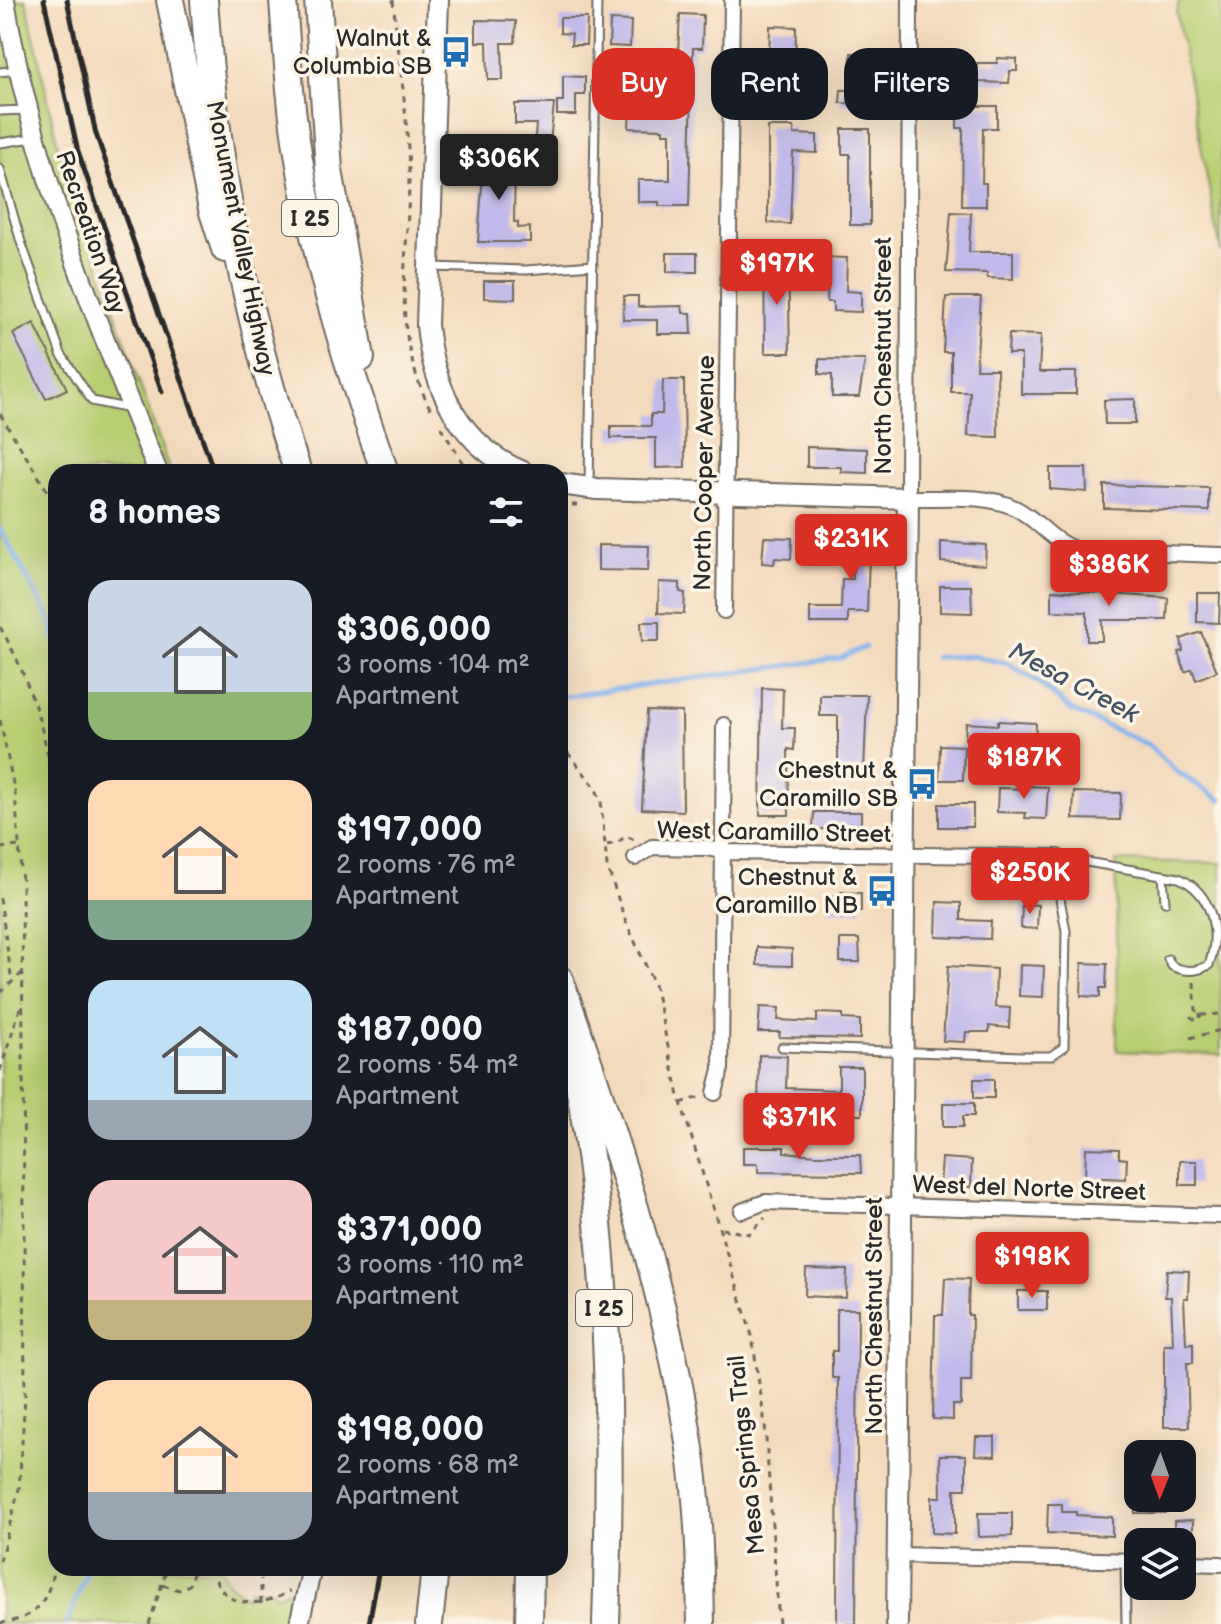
<!DOCTYPE html>
<meta charset="utf-8">
<style>
:root{--surface:#171b24;--page:#242831;--text:#f1f3f6;--muted:#9ea1a6;--accent:#d93025}
body{margin:0;font-family:"Balsamiq Sans",sans-serif;background:var(--page);color:var(--text);height:100vh;display:flex;flex-direction:column;font-size:30px;white-space:nowrap}
*{box-sizing:border-box;margin:0}
p{font-size:26px;color:var(--muted)}
.icon{flex:none;width:44px;height:44px;fill:none;stroke:currentColor;stroke-width:2;stroke-linecap:round;stroke-linejoin:round}
.map{position:relative;flex:1;overflow:hidden}
.side{position:absolute;left:48px;top:464px;width:520px;height:1112px;display:flex;flex-direction:column;background:var(--surface);border-radius:24px;box-shadow:0 8px 32px #0002}
.side>*{flex:none}
.banner{position:absolute;left:592px;top:48px;width:508px;height:72px;display:flex;gap:16px}
.needle{width:52px;rotate:181deg}
.fabs{position:absolute;left:1124px;top:1440px;display:grid;gap:16px}
.fabs a{display:grid;place-items:center;width:72px;height:72px;border-radius:16px;background:var(--surface);box-shadow:0 8px 32px #0002;font-size:40px}
.price{position:absolute;translate:-50% -68px;padding:0 18px;border-radius:8px;background:var(--accent);color:#fff;font-size:26px;line-height:52px;filter:drop-shadow(0 2px 4px #0008)}
.price::after{content:'';position:absolute;left:50%;top:48px;width:24px;height:18px;margin-left:-12px;background:inherit;clip-path:polygon(0 0,100% 0,50% 100%)}
.price.on{background:#222;color:#fff}
ul{padding:0;list-style:none}
li{display:flex;align-items:center;gap:24px;height:200px;padding:0 40px}
li span{display:grid;place-items:center;flex:none;width:224px;height:160px;border-radius:24px;color:#555}
li>.icon{margin-inline-start:auto}
span .icon{width:96px;height:96px;fill:#fffc;stroke-width:1}
li b{font-size:34px}
h2{display:flex;justify-content:space-between;align-items:center;height:96px;padding:0 40px;font-size:34px}
.tag{padding:0 28px;border-radius:24px;background:var(--surface);box-shadow:0 8px 32px #0002;font-size:28px;line-height:72px}
.tag.on{background:var(--accent);color:#fff}
.map>svg:first-child{display:block}
</style>
<div class="map">
<svg width="1221" height="1624" viewBox="0 0 1221 1624">
<rect width="100%" height="100%" fill="#fcf5e5"/>
<filter id="ink" filterUnits="userSpaceOnUse"><feTurbulence type="fractalNoise" baseFrequency=".0125" numOctaves="2"/><feDisplacementMap in="SourceGraphic" scale="16" xChannelSelector="R" yChannelSelector="G"/><feConvolveMatrix kernelMatrix="1 2 1 2 8 2 1 2 1" color-interpolation-filters="sRGB"/></filter>
<filter id="wash" filterUnits="userSpaceOnUse"><feTurbulence type="fractalNoise" baseFrequency=".006" numOctaves="4" result="noise"/><feDisplacementMap in="SourceGraphic" scale="32" xChannelSelector="R" yChannelSelector="G"/><feGaussianBlur stdDeviation="1.8" result="paint"/><feColorMatrix in="noise" values="0 0 0 0 0 0 0 0 0 0 0 0 0 0 0 0 0 1.4 0 .05"/><feComposite in="paint" operator="in"/></filter>
<g filter="url(#wash)">
<rect width="100%" height="100%" fill="#f4dabc"/>
<!-- green -->
<path fill="#b7ce72" stroke="#717c4e" stroke-width="2" d="M0 0H26L58 146 170 472H56V1568H221L228 1583 246 1597 250 1589 272 1590 275 1596 300 1585 288 1624H0Z
M1180 0H1221V253L1176 11Z
M1116 861 1221 863V1055L1117 1051Z"/>
<g fill="none" stroke-linecap="round" stroke-linejoin="round">
<!-- stream -->
<path stroke="#83b3ee" stroke-width="5" d="M0 529 50 619 56 640
M935 657 971 656 1009 664 1037 681 1071 710 1149 745 1177 772 1221 800
M560 697 841 658 865 647
M67 1624 88 1568"/>
</g>
<g id="blocks">
<!-- building -->
<path fill="#c2b9eb" d="M680 14 703 15 702 48H693L689 206H659V202H638V180H670V133H663V129L629 128 630 108 665 109 667 54H678Z
M560 18H587L586 45H571L572 34 560 33Z
M476 20 516 21 515 43H502L503 80H488L487 42H476Z
M610 20 631 21 630 47 609 46Z
M770 26 796 27 795 68H789L788 92 768 91Z
M851 53 878 54 875 104 840 103 841 90H850Z
M997 58 1017 59V71H1010L1009 83 976 82 977 63H997Z
M610 72 636 73V92L609 91Z
M563 76 585 77V95H576V115H557V101H563Z
M515 104H554L548 162 533 161 536 124H515Z
M957 106H997V128H983L982 183H986V206H962L963 128H957Z
M768 127H794V134L817 135V153L793 152 790 224 768 223Z
M842 129H870V225H850V154H842Z
M480 155 515 156 514 222H518V228L530 227V242H478L483 172H479Z
M951 212 971 213 969 252H1013V279L987 278V273L946 272Z
M667 253H697V272H667Z
M816 257 847 258 846 291 861 292V312L833 311V302H827L828 278H815Z
M764 260H788L790 353H765Z
M484 281H515V299L484 298Z
M624 296H638V307L682 306 683 313H691L692 334H657V320H623Z
M946 297H981L976 369H997L998 437 968 436 970 392H951V352H943Z
M34 323 67 389 46 399 13 334Z
M1009 334 1041 335 1039 372H1076V394H1021V354H1008Z
M819 359 865 360 859 397H832V375L819 374Z
M663 380H684L685 467 656 468V438H611V426H651V414H662Z
M1135 399V424H1105L1104 400Z
M807 447 867 449V473L841 472V467H807Z
M1050 468H1086L1087 492 1050 489Z
M1104 485 1209 488V511L1104 508Z
M847 527H870L867 612H848V623H810V608H841L842 579H853V545H847Z
M764 537 792 538 791 559 775 558 774 564 762 563Z
M941 542 986 545 985 565 941 562Z
M598 545 649 546 648 571 598 570Z
M659 582 680 583V592L685 593 684 614 658 613Z
M940 586H971L972 613 940 612Z
M1052 590 1168 598 1167 620H1102V641H1087V612L1052 611Z
M1197 593H1220L1219 623 1197 622Z
M641 622H659V641H642Z
M1201 632 1217 671 1196 680 1192 669 1185 672 1178 652 1183 651 1181 639Z
M762 688 783 689 782 728H795L794 750 788 749 789 815H760Z
M820 695H867L864 773H838V716H820Z
M647 711 682 712 683 811 642 809Z
M998 721 1036 723 1035 743 965 739 966 723 998 725Z
M940 745 964 746 963 780H939Z
M1027 786 1048 787 1046 819 1025 818 1026 813 997 812 998 788 1027 789Z
M1074 792 1121 793 1120 820 1073 819Z
M939 804H973V827H939Z
M814 812H861V830L813 829Z
M840 892 861 893V911L829 910 830 896 840 897Z
M937 902 961 903V920L991 921 990 939 936 937Z
M1022 904 1038 905 1037 929 1021 928Z
M840 939H859L860 962H840Z
M757 947 792 949V966L757 965Z
M1082 963 1107 964 1106 988H1100V997L1081 996Z
M1020 965 1044 966 1043 997 1019 996Z
M948 966 996 969 995 1007 1010 1008 1009 1028 989 1026V1032H966L965 1042 943 1041Z
M760 1007 779 1008 778 1020 817 1022V1013L843 1014V1019L860 1020V1039L779 1037 780 1032H758Z
M759 1055 787 1056 786 1088 839 1090V1067H862V1115H839V1108L784 1106V1115L758 1113Z
M974 1079H994V1098H974Z
M943 1103H974V1116H963V1127H943Z
M743 1147H784V1152L816 1155H860L861 1173 758 1172V1164H743Z
M1086 1148 1119 1149V1158L1127 1159 1126 1179 1085 1177Z
M942 1158 972 1160 971 1187 940 1186Z
M1180 1161H1197V1185H1180Z
M806 1269 847 1270 846 1298 805 1296Z
M1167 1270 1189 1271 1188 1298H1184L1186 1344 1193 1343V1363H1187L1189 1427H1164V1344H1173L1171 1297H1165Z
M945 1278 969 1279 968 1315H972L971 1381H961V1405H953V1420L933 1419 935 1315H943Z
M1018 1291H1047V1310H1018Z
M837 1309H858L856 1624H837L838 1378H832V1351H837Z
M976 1437H995V1456L975 1455Z
M940 1455H966V1489H955V1534L932 1533V1497H941Z
M1134 1498H1165V1513H1135Z
M1048 1504H1062V1512H1076V1515L1112 1517V1536L1047 1533Z
M978 1513H1012V1536L979 1537Z
M1193 1520V1541H1175L1174 1521Z"/>
</g>
</g>
<g filter="url(#ink)">
<use href="#blocks" fill-opacity="0" stroke="#71685e" stroke-width="2"/>
<g fill="none" stroke-linecap="round" stroke-linejoin="round">
<defs>
<path id="service" d="M0 72 16 70
M0 111 26 110
M0 143 33 138
M0 169 21 242 61 354 92 401 130 409
M431 267 526 270 593 265
M589 486 597 0
M1163 876 1165 902
M782 1047 1021 1056H1051L1064 1047 1066 931 1056 877 1058 857 1179 878C1212 893 1221 931 1209 965 1197 972 1184 972 1172 966L1168 959
M1125 1561 1126 1624"/>
<path id="minor" d="M910 0 908 498C941 499 985 493 1015 508 1038 519 1051 542 1077 550L1221 555
M724 611 732 0
M635 858 652 847 706 848 726 852 1058 857
M715 1093 721 1069 724 725
M742 1211 765 1202 1221 1216
M898 1555 1138 1561
M1182 1563 1221 1564"/>
<path id="tertiary" d="M5 0C32 166 95 318 158 472
M299 1624 312 1568"/>
<path id="secondary" d="M438 0 427 325C433 388 461 447 523 472
M560 484 597 489 908 498 897 1624"/>
<path id="motorway" d="M170 0 212 209 225 249
M204 0C215 159 245 321 298 472
M283 0C287 53 290 106 299 159 316 265 349 371 385 472
M318 0 329 170 361 358
M560 980C613 1131 664 1283 689 1442 699 1502 700 1563 701 1624
M573 1054C611 1241 612 1434 606 1624
M429 1624 435 1568
M529 1624 530 1568"/>
</defs>
<!-- service casing -->
<use href="#service" stroke="#71685e" stroke-width="11"/>
<!-- minor casing -->
<use href="#minor" stroke="#71685e" stroke-width="18"/>
<!-- tertiary casing -->
<use href="#tertiary" stroke="#71685e" stroke-width="22"/>
<!-- secondary casing -->
<use href="#secondary" stroke="#71685e" stroke-width="24"/>
<!-- motorway casing -->
<use href="#motorway" stroke="#71685e" stroke-width="30"/>
<!-- path -->
<path stroke="#71685e" stroke-width="3" stroke-dasharray="6 6" stroke-linecap="butt" d="M393 0C399 58 408 117 409 176 409 266 388 329 433 414
M0 414 56 505
M441 427 468 472
M560 505H577
M0 627C32 682 49 744 56 806
M0 720 15 793 22 882 25 1397 19 1489 0 1561
M560 743 595 787 601 801 607 866 626 922 654 984 679 1096 752 1336 765 1424 779 1624
M607 845 617 843 626 836 637 841
M0 848 20 846
M0 898 12 982
M1194 982 1196 1011 1191 1017 1197 1021 1201 1015 1196 1011
M0 993 23 972
M1201 1015 1221 1014
M1190 1038 1221 1030
M0 1071 22 1002
M681 1103 700 1097
M722 1229 749 1234 765 1218
M213 1568C219 1611 261 1608 290 1591
M163 1585 179 1590 189 1585 195 1568
M261 1604V1579
M0 1623C53 1618 54 1577 56 1534
M149 1624 167 1568"/>
<!-- service -->
<use href="#service" stroke="#fff" stroke-width="7"/>
<!-- minor -->
<use href="#minor" stroke="#fff" stroke-width="14"/>
<!-- tertiary -->
<use href="#tertiary" stroke="#fff" stroke-width="18"/>
<!-- secondary -->
<use href="#secondary" stroke="#fff" stroke-width="20"/>
<!-- motorway -->
<use href="#motorway" stroke="#fff" stroke-width="26"/>
<!-- rail -->
<path stroke="#2b2b2b" stroke-width="5" d="M44 0 78 152 162 392
M67 0 96 134 214 472
M369 1624 379 1568"/>
</g>
</g>
<!-- icons -->
<defs>
<symbol id="bus-bare" viewBox="-9 -9 18 18"><path d="M-5-6H5V4H4V6H2V4H-2V6H-4V4H-5ZM-3.5-4V0h7V-4ZM-3.5 1.2v1.5H-2V1.2ZM2 1.2v1.5H3.5V1.2Z" fill="#1f6fb2" stroke="#fcf5e5" stroke-width="2.5" paint-order="stroke"/></symbol>
</defs>
<g fill-rule="evenodd">
<use href="#bus-bare" x="434" y="30" width="44" height="44"/>
<use href="#bus-bare" x="900" y="762" width="44" height="44"/>
<use href="#bus-bare" x="860" y="869" width="44" height="44"/>
</g>
<g text-anchor="middle" stroke-width="7" stroke-linejoin="round" paint-order="stroke">
<!-- shield labels -->
<g fill="#fcf5e5" stroke="#6a6863" stroke-width="2">
<rect x="282" y="200" width="56" height="36" rx="6"/>
<rect x="576" y="1290" width="56" height="36" rx="6"/>
</g>
<g font-size="22" font-weight="bold" fill="#2b2b2b">
<text x="310" y="226">I 25</text>
<text x="604" y="1316">I 25</text>
</g>
<!-- poi labels -->
<g font-size="24" fill="#2b2b2b" stroke="#fcf5e5" text-anchor="end">
<text x="432" y="46">Walnut &amp;<tspan x="432" dy="28">Columbia SB</tspan></text>
<text x="898" y="778">Chestnut &amp;<tspan x="898" dy="28">Caramillo SB</tspan></text>
<text x="858" y="885">Chestnut &amp;<tspan x="858" dy="28">Caramillo NB</tspan></text>
</g>
<!-- street labels -->
<g font-size="24" fill="#2b2b2b" stroke="#fcf5e5">
<text transform="translate(91 232) rotate(71)" y="8">Recreation Way</text>
<text transform="translate(241 238) rotate(79)" y="8">Monument Valley Highway</text>
<text transform="translate(883 356) rotate(-90)" y="8">North Chestnut Street</text>
<text transform="translate(704 473) rotate(-89)" y="8">North Cooper Avenue</text>
<text transform="translate(774 832) rotate(1)" y="8">West Caramillo Street</text>
<text transform="translate(1029 1188) rotate(2)" y="8">West del Norte Street</text>
<text transform="translate(874 1316) rotate(-90)" y="8">North Chestnut Street</text>
<text transform="translate(746 1455) rotate(-96)" y="8">Mesa Springs Trail</text>
</g>
<!-- water labels -->
<g font-size="26" font-style="italic" fill="#455466" stroke="#fcf5e5">
<text transform="translate(1074 682) rotate(28)" y="9">Mesa Creek</text>
</g>
</g>
</svg>
<div class="fabs">
<a><svg class="needle" viewBox="-14 -14 28 28"><path d="M0-13l5 13h-10z" fill="#e53935"/><path d="M0 13l5-13h-10z" fill="#9ea1a6"/></svg></a>
<a><svg class="icon" aria-label="layers" viewBox="0 0 24 24"><path d="M12 4l9 5-9 5-9-5zM3 14l9 5 9-5"/></svg></a>
</div>
<b class="price on" style="left:499px;top:202px">$306K</b>
<b class="price" style="left:777px;top:307px">$197K</b>
<b class="price" style="left:851px;top:582px">$231K</b>
<b class="price" style="left:1109px;top:608px">$386K</b>
<b class="price" style="left:1024px;top:801px">$187K</b>
<b class="price" style="left:1030px;top:916px">$250K</b>
<b class="price" style="left:799px;top:1161px">$371K</b>
<b class="price" style="left:1032px;top:1300px">$198K</b>
<div class="banner">
<a class="tag on">Buy</a>
<a class="tag">Rent</a>
<a class="tag">Filters</a>
</div>
<section class="side">
<h2>8 homes<svg class="icon" aria-label="filters" viewBox="0 0 24 24"><path d="M4 7h16M4 17h16"/><circle cx="9" cy="7" r="2"/><circle cx="15" cy="17" r="2"/></svg></h2>
<ul>
<li><span style="background:linear-gradient(#c9d6e8 70%,#8fb573 0)"><svg class="icon" aria-label="home" viewBox="0 0 24 24"><path d="M3 11l9-7 9 7M6 9v11h12V9"/></svg></span><div><b>$306,000</b><p>3 rooms · 104 m²</p><p>Apartment</p></div></li>
<li><span style="background:linear-gradient(#ffd9b3 75%,#7fa58c 0)"><svg class="icon" aria-label="home" viewBox="0 0 24 24"><path d="M3 11l9-7 9 7M6 9v11h12V9"/></svg></span><div><b>$197,000</b><p>2 rooms · 76 m²</p><p>Apartment</p></div></li>
<li><span style="background:linear-gradient(#bfe0f5 75%,#9aa5b1 0)"><svg class="icon" aria-label="home" viewBox="0 0 24 24"><path d="M3 11l9-7 9 7M6 9v11h12V9"/></svg></span><div><b>$187,000</b><p>2 rooms · 54 m²</p><p>Apartment</p></div></li>
<li><span style="background:linear-gradient(#f6c9c9 75%,#c2b280 0)"><svg class="icon" aria-label="home" viewBox="0 0 24 24"><path d="M3 11l9-7 9 7M6 9v11h12V9"/></svg></span><div><b>$371,000</b><p>3 rooms · 110 m²</p><p>Apartment</p></div></li>
<li><span style="background:linear-gradient(#ffd9b3 70%,#9aa5b1 0)"><svg class="icon" aria-label="home" viewBox="0 0 24 24"><path d="M3 11l9-7 9 7M6 9v11h12V9"/></svg></span><div><b>$198,000</b><p>2 rooms · 68 m²</p><p>Apartment</p></div></li>
</ul>
</section>
</div>
